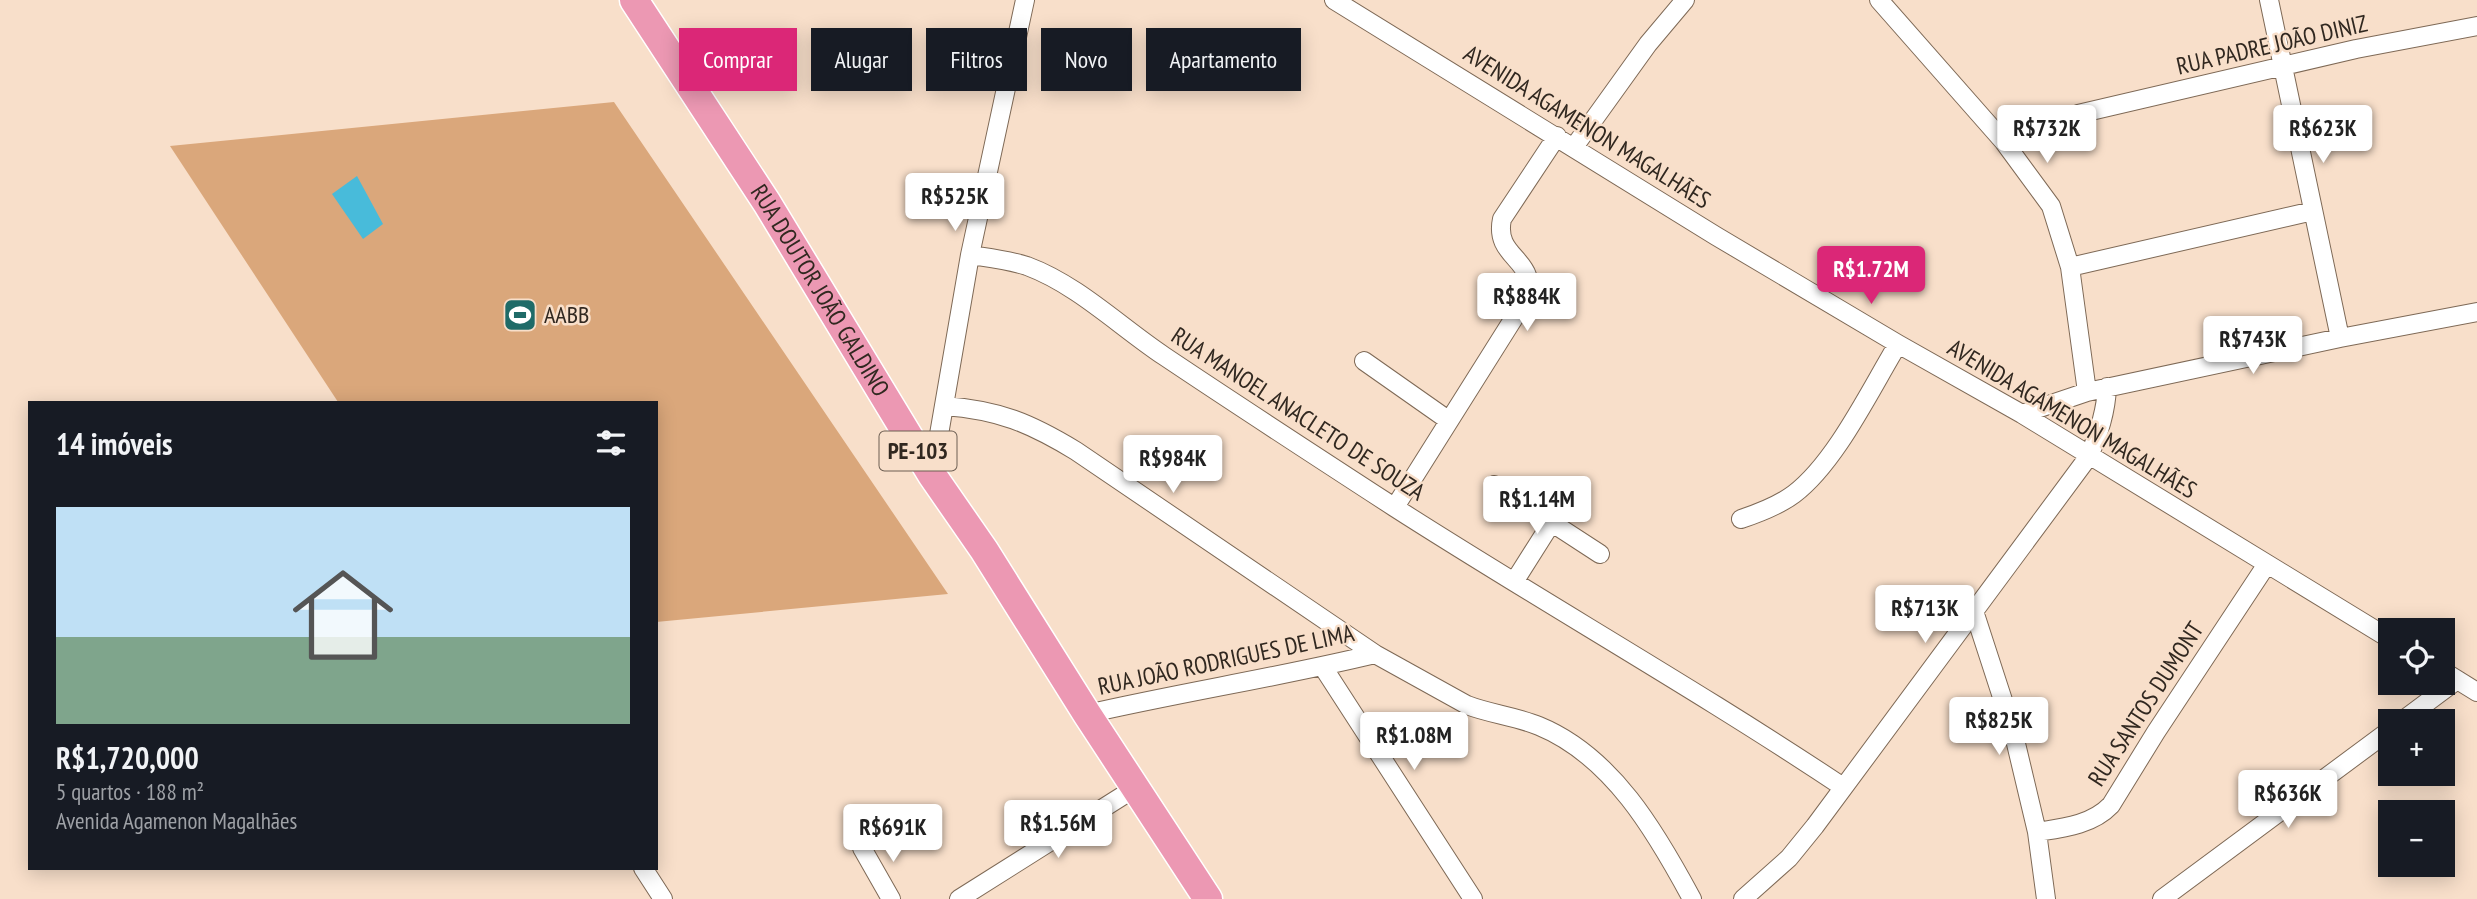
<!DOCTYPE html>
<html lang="pt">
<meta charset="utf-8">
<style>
:root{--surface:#171b24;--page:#242831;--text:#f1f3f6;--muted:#9ea1a6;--accent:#db2777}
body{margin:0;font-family:"PT Sans Narrow",sans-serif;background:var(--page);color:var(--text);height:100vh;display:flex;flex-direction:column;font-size:26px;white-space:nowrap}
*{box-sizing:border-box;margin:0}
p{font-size:23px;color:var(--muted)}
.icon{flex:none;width:38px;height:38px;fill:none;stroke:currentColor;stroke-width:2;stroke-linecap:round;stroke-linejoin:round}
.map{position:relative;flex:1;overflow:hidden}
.details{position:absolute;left:28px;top:401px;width:630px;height:469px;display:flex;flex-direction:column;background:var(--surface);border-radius:0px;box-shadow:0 4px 18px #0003}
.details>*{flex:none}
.top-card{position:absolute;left:679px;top:28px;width:665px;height:63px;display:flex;gap:14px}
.tools{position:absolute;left:2378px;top:618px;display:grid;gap:14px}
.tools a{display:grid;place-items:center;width:77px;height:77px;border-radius:0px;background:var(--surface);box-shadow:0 4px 18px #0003;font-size:35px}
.price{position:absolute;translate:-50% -60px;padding:0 16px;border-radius:7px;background:#fff;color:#222;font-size:23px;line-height:46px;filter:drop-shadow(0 2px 4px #0008)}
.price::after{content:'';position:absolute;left:50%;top:42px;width:21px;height:16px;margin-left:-10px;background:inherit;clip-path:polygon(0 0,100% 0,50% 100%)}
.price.active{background:var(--accent);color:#fff}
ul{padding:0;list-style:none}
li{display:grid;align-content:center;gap:14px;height:371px;padding:0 28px}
li span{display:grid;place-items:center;height:217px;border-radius:0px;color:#555}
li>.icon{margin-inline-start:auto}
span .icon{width:126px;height:126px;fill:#fffc;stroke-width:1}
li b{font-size:30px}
h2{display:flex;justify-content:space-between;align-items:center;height:84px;padding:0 28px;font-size:30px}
.pill{padding:0 24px;border-radius:0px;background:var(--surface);box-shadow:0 4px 18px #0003;font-size:24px;line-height:63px}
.pill.active{background:var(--accent);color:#fff}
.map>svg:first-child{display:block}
</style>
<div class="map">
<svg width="2477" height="899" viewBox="0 0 2477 899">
<rect width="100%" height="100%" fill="#f8dfca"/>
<!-- green -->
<path fill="#daa77b" d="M614 102 948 594 656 622V402H338L170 146Z"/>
<!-- water -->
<path fill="#48bbda" d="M357 176 383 224 363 239 332 194Z"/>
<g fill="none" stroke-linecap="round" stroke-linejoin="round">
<defs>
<path id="street" d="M1334 0 1716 236 1898 344 2022 414 2390 639
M1879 0 2004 142 2051 206 2070 267 2087 392
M2269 0 2340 338
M2078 114 2356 49 2477 26
M1574 147 1648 44 1685 0
M970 255C989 258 1008 260 1027 266 1078 285 1119 326 1164 356 1240 407 1317 457 1394 507 1542 602 1696 689 1843 787
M2070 267 2313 211
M1364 361 1448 420
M944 406C999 410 1030 423 1076 451L1375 654
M2022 414 2087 392 2340 338 2477 312
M932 475 970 255 1025 0
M1494 485 1600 554
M1395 507 1524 302C1543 258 1493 261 1502 219L1557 136
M1741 519C1759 513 1778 506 1794 494 1836 462 1870 390 1898 344
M1514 582 1552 522
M1974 611 2013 731 2037 832 2046 899
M1323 667 1473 899
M2443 671 2477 692
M1087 714C1183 692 1280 677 1375 654L1467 705C1490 714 1515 716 1539 726 1612 756 1656 832 1692 899
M2402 721 2457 680
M2037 832C2063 828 2092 825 2111 805L2156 732 2267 564
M862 848 891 899
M643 868 663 899
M959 899 1135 788
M1743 899 1789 858 1815 826 2089 456C2099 433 2106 412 2107 387
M2162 899 2390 730"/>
<g id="primary">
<path id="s1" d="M634 0 767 203 932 475 984 550 1087 714 1208 899"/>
</g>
</defs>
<!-- street casing -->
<use href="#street" stroke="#7e6956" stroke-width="20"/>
<!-- primary casing -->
<use href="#primary" stroke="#fff" stroke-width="31"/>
<!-- street -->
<use href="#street" stroke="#fff" stroke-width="18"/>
<!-- primary -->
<use href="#primary" stroke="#ec98b3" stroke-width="28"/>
</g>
<!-- icons -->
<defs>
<symbol id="stadium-square" viewBox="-11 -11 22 22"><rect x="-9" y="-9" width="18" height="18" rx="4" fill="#1f6b68" stroke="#f8dfca"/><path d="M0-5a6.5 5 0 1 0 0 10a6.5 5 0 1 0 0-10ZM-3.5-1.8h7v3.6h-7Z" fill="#fff"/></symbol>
</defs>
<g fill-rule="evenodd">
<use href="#stadium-square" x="501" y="296" width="38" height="38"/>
</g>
<g text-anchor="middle" stroke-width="5" stroke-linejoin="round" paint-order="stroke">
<!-- shield labels -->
<rect fill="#f8dfca" stroke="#6d5f53" stroke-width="2" x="879.5" y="431.5" width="77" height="39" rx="5"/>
<g font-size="23" font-weight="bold" fill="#312820">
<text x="918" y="459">PE-103</text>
</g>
<!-- street labels -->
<g font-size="24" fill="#312820" stroke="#f8dfca">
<text transform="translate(2272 45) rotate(-13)" y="8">RUA PADRE JOÃO DINIZ</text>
<text transform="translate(1587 127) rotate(32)" y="8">AVENIDA AGAMENON MAGALHÃES</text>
<text dy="8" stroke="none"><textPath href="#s1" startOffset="345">RUA DOUTOR JOÃO GALDINO</textPath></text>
<text transform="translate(1298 414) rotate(33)" y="8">RUA MANOEL ANACLETO DE SOUZA</text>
<text transform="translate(2072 419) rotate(31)" y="8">AVENIDA AGAMENON MAGALHÃES</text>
<text transform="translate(1226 660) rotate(-12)" y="8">RUA JOÃO RODRIGUES DE LIMA</text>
<text transform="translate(2146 704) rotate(-57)" y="8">RUA SANTOS DUMONT</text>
</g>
<!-- poi labels -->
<g font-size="24" fill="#312820" stroke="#f8dfca" text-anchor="start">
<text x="544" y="323">AABB</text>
</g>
</g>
</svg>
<div class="tools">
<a><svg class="icon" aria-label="locate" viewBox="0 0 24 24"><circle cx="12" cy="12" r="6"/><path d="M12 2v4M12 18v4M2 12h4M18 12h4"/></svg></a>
<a>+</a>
<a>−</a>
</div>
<b class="price" style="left:2047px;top:165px">R$732K</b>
<b class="price" style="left:2323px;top:165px">R$623K</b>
<b class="price" style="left:955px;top:233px">R$525K</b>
<b class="price active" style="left:1871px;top:306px">R$1.72M</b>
<b class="price" style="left:1527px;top:333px">R$884K</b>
<b class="price" style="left:2253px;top:376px">R$743K</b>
<b class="price" style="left:1173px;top:495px">R$984K</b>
<b class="price" style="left:1537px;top:536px">R$1.14M</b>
<b class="price" style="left:1925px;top:645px">R$713K</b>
<b class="price" style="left:1999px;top:757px">R$825K</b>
<b class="price" style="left:1414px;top:772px">R$1.08M</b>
<b class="price" style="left:2288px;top:830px">R$636K</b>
<b class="price" style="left:1058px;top:860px">R$1.56M</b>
<b class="price" style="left:893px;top:864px">R$691K</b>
<div class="top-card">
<a class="pill active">Comprar</a>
<a class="pill">Alugar</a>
<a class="pill">Filtros</a>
<a class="pill">Novo</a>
<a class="pill">Apartamento</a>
</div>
<section class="details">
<h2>14 imóveis<svg class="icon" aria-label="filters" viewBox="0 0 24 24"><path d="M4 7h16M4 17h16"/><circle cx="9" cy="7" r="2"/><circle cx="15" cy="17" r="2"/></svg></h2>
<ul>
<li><span style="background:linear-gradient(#bfe0f5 60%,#7fa58c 0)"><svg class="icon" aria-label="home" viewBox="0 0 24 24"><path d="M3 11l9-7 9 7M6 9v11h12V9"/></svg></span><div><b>R$1,720,000</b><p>5 quartos · 188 m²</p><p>Avenida Agamenon Magalhães</p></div></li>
</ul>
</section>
</div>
